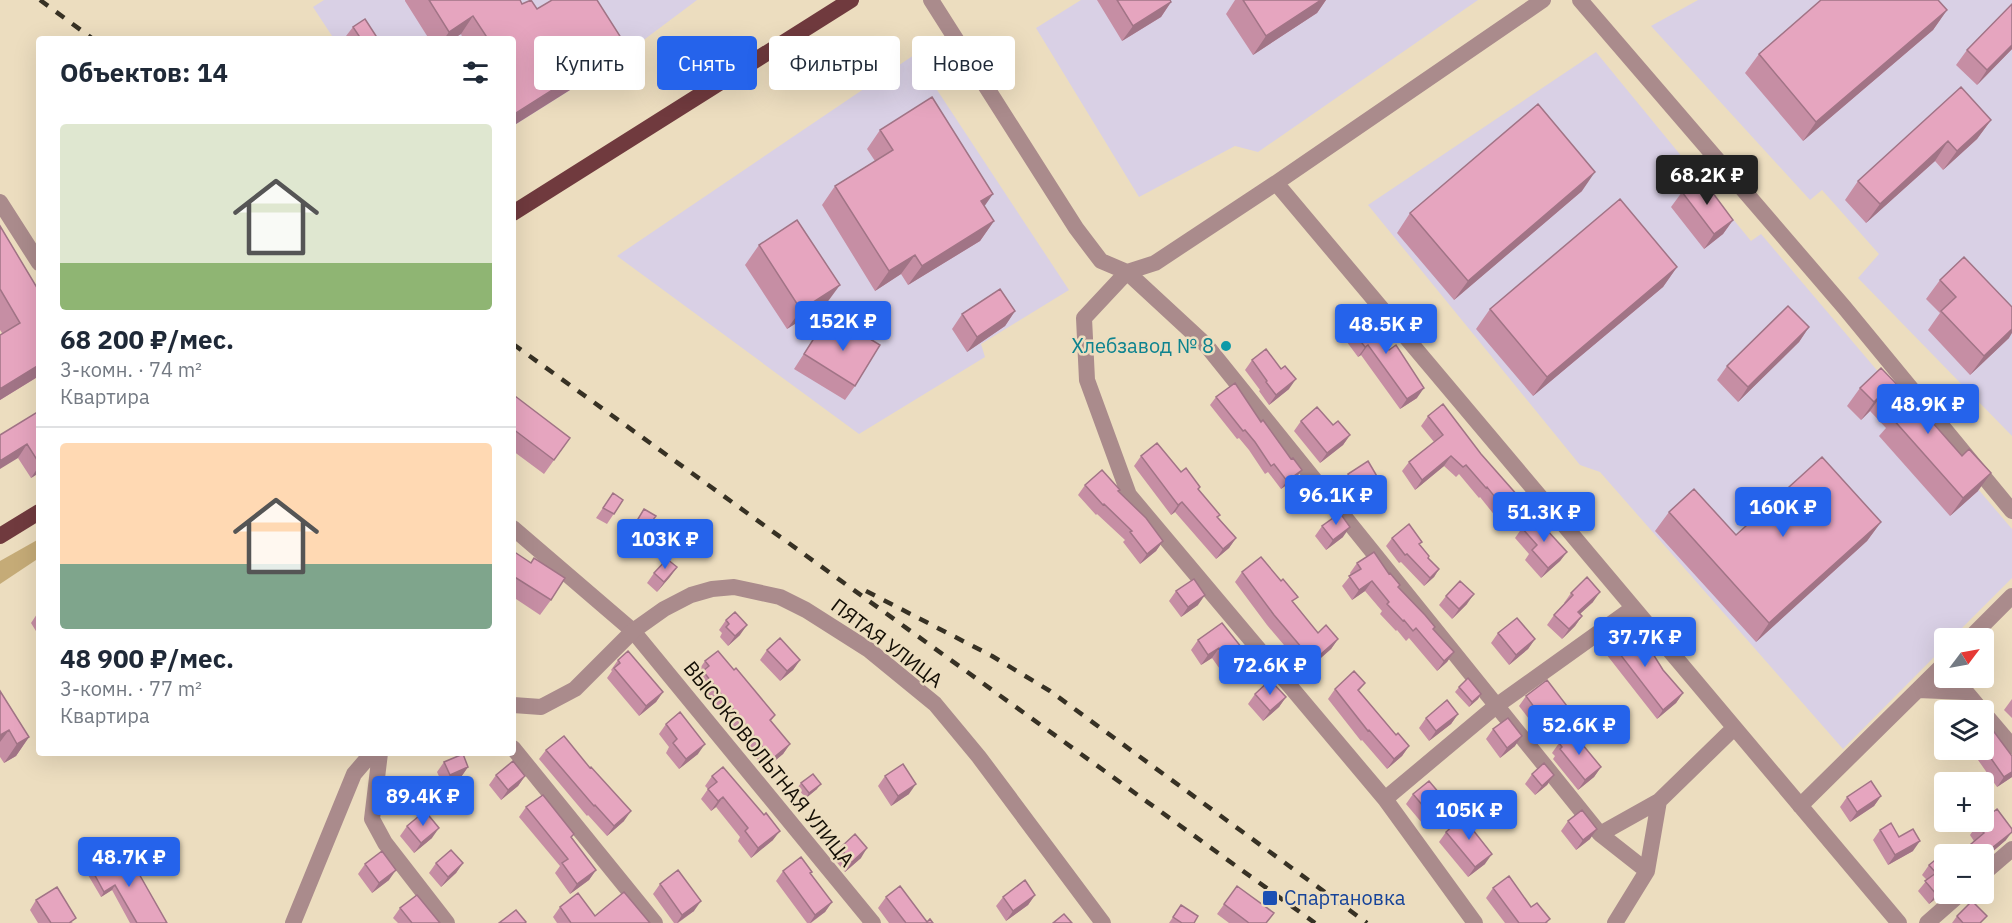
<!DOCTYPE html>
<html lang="ru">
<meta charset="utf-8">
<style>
:root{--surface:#fff;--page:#f6f6f7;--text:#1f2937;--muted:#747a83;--line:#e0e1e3;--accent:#2563eb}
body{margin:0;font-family:"IBM Plex Sans",sans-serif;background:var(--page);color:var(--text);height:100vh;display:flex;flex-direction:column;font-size:22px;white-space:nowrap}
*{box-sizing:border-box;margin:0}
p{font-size:20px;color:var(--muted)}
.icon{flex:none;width:33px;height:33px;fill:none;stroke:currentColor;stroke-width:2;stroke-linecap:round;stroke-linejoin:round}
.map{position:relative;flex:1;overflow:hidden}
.panel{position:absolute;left:36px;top:36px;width:480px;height:720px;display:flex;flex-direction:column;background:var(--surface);border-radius:6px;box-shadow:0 6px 24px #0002}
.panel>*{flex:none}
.banner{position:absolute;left:534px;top:36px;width:570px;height:54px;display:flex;gap:12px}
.needle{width:39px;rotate:58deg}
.fabs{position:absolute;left:1934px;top:628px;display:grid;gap:12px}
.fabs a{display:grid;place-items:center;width:60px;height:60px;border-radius:6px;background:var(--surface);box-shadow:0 6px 24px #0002;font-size:30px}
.price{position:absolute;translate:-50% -51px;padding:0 14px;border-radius:6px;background:var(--accent);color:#fff;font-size:20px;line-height:39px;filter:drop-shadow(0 2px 3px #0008)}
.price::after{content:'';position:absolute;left:50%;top:36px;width:18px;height:14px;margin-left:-9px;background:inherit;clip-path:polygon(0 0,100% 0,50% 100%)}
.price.current{background:#222;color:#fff}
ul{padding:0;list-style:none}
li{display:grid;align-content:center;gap:12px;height:318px;padding:0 24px}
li+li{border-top:2px solid var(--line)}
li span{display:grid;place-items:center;height:186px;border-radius:6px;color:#555}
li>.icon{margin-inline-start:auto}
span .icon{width:108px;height:108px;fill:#fffc;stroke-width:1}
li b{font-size:26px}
h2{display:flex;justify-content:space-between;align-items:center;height:72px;padding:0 24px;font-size:26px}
.pill{padding:0 21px;border-radius:6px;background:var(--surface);box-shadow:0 6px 24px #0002;font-size:21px;line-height:54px}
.pill.current{background:var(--accent);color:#fff}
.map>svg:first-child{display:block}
</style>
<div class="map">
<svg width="2012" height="923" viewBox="0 0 2012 923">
<rect width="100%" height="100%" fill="#ecddbf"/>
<!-- industrial -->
<path fill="#d9d0e5" d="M324 0H697L613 63 513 126V39H334L313 7Z
M1081 0H1478L1258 152 1235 146 1139 197 1036 28Z
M1698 0H2012V436L1858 278 1879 254 1822 190 1810 200 1651 26Z
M1596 52 1751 241 1761 234 2012 529V578L1951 639H1944V647L1843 749 1600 472 1580 465 1368 205Z
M914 55 1069 290 981 344 985 357 859 434 617 256Z"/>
<!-- green -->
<path fill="#c5ab77" d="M39 539V558L0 584V561Z"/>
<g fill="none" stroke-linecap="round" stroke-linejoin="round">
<!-- minor -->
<path stroke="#aa8b8c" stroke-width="16" d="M931 0 1076 228 1101 261 1127 272 1155 263 1276 183 1899 923
M1580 0 1844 307 2012 511
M1276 183 1543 0
M0 202 39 263
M513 528 633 631 873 923
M1969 639 2012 596
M1918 690 1966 692 1982 711
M1983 712 2012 746
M513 748 655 923
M380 753 372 819 385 843 447 923
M1385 799 1496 706 1633 608
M1800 806 1944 664
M1600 834 1647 871
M1983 874 2012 849
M293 923 354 774 372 753
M1475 923 1385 799 1129 495 1087 380 1084 318 1127 272 1206 345 1600 834 1659 801 1734 728
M1615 923 1647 871 1659 801
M1927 923 1960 894"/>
<!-- tertiary -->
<path stroke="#aa8b8c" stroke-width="16" d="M513 705 541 707 575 689 633 631 664 609 691 595 712 589 734 587 780 597 806 610 869 650 935 704 979 757 1103 923"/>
<!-- trunk -->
<path stroke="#703a3e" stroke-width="16" d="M513 213 851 0
M0 536 39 512"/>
<!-- rail -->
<path stroke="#373124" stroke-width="4.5" stroke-dasharray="10 10" stroke-linecap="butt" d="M40 0 93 39
M513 344 1315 923
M866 591 992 656 1050 691 1367 923"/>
</g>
<!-- wall -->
<path fill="#c68ea4" d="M405 0H462L522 4 537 9 613 63 513 39H463L461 34 453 39H429L405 1Z
M1097 0H1170L1171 2 1161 17 1122 41Z
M1235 0H1326L1317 13 1253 55 1226 14Z
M2012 4V49L1977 85 1956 65 1967 50Z
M1947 10 1933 30 1803 141 1745 73 1759 54Z
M353 27 378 39H348L346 36Z
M1991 120 1977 139 1943 170 1935 161 1866 223 1845 200 1858 181Z
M880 130 994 221 980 241 908 285 901 274 875 291 822 205 835 186 875 161 867 149Z
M1582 191 1454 300 1397 233 1410 213Z
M1682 192 1733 220 1723 234 1704 249 1671 207Z
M0 226 39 291V376L0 400 2 333 0 330Z
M759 245 826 304 787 329 745 265Z
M1677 267 1663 287 1533 396 1476 329 1490 309Z
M1940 280 2009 338 1970 375 1928 330 1940 313 1926 299Z
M1015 311 1005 326 967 352 952 329 962 314Z
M1344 320 1417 398 1400 409 1361 355 1358 357 1338 330Z
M844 323 855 386 845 400 794 369 823 324 837 333Z
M1809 327 1799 342 1738 402 1717 380 1727 366Z
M1252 360 1289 389 1269 405 1259 391 1260 390 1245 370Z
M1860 388 1905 393 1923 402 1919 407 1962 456 1978 491 1950 516 1879 436 1886 428 1870 411 1861 420 1847 406Z
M1216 397 1296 478 1281 489 1268 472 1265 474 1249 450 1239 438 1237 439 1210 405Z
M513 399 570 438 544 474 513 451Z
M39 411V473L31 478 18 458Z
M1428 416 1481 454 1518 496 1511 506 1496 517 1480 497 1479 498 1459 474 1456 477 1444 466 1415 490 1402 471 1409 462 1434 442 1421 426Z
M1301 421 1333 425 1350 435 1343 445 1320 463 1294 431Z
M1141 456 1181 472 1199 490 1218 517 1236 538 1229 548 1216 559 1175 512 1171 515 1134 466Z
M1348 474 1371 488 1351 500 1341 484Z
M1085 485 1119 492 1163 541 1156 551 1140 564 1123 542 1125 540 1097 514 1096 515 1078 495Z
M613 493 623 500 607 524 596 518Z
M644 509 652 521 655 523 639 547 625 538Z
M1669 512 1736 535 1881 522 1867 541 1756 642 1655 531Z
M1322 526 1343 537 1326 550 1315 536Z
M1522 528 1567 552 1560 561 1541 578 1525 560 1529 554 1515 538Z
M1392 538 1420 545 1428 558 1439 569 1434 577 1424 586 1401 562 1399 563 1386 546Z
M513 551 551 600 540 615 513 597Z
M1357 563 1389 574 1400 585 1399 588 1435 627 1433 630 1454 652 1447 662 1437 671 1409 638 1406 641 1397 630 1396 631 1380 614 1382 611 1365 591 1352 600 1342 586 1351 575 1350 573Z
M677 567 657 592 647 583 654 573Z
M1242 572 1294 603 1318 633 1338 639 1331 649 1306 671 1267 625 1235 582Z
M1176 591 1198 605 1181 617 1169 601Z
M1571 593 1593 602 1580 614 1582 616 1575 626 1562 639 1547 625 1554 615 1565 603H1564Z
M1446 596 1467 604 1452 619 1439 605Z
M39 611V636L31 623Z
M726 620 740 635 728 646 720 637 722 633 719 630Z
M1498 633 1535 639 1528 649 1509 665 1491 643Z
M1606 636 1663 670 1683 693 1676 703 1657 719 1599 645Z
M1198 640 1250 658 1243 668 1227 679 1212 658 1201 665 1191 650Z
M767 650 800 660 793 670 780 681 760 660Z
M618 660 663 692 656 702 639 716 607 678 612 671 611 670Z
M705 661 734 670 775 715 771 721 790 744 783 754 765 769 696 681 700 674 698 671Z
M1365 683 1359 691 1396 735 1409 746 1402 756 1387 769 1362 740 1361 741 1328 699 1335 689Z
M1459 687 1481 694 1478 699 1469 707 1455 692Z
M0 691 29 737 16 756 4 763 0 757Z
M1255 694 1286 697 1279 707 1263 721 1248 704Z
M1526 696 1567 706 1560 716 1539 732 1519 706Z
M2012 699V718L2004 710Z
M1458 714 1451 724 1429 741 1419 728 1426 718Z
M1983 717 2012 756V777L1997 787 1971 750H1983Z
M666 724 698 754 679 769 666 753 669 747 659 734Z
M1493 729 1515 746 1500 758 1486 739Z
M1559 743 1601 767 1594 777 1578 790 1553 759 1555 756 1552 753Z
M546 750 624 821 607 836 588 815 587 816 539 759Z
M444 762 468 767 461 777 443 785 437 772Z
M1532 774 1554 775 1547 785 1535 795 1525 784Z
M496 775 525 776 518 786 501 800 489 785Z
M712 776 773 840 751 858 738 841 740 837 716 807 711 811 701 799 708 789 705 786Z
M885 776 909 794 891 806 878 786Z
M801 783 817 789 806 798 797 788Z
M1413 794 1438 810 1422 823 1406 804Z
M1881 796 1874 806 1850 822 1840 807 1847 797Z
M526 807 574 834 571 838 596 870 589 880 570 894 555 873 560 866 519 817Z
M1568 821 1590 839 1576 850 1561 831Z
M1977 825 2006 840 1983 860V855L1970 835Z
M407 826 432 838 414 853 400 836Z
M1880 830 1899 837 1913 851 1888 865 1873 840Z
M1474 831 1485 864 1468 877 1439 842 1446 832Z
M840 848 861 858 845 872 833 858Z
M126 851 167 923H130L112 890 101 897 88 875 92 870Z
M1944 855V892L1929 904 1918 891 1927 880 1922 875 1929 865Z
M436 863H463L456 873 441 887 429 873Z
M365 864 389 880 372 893 358 874Z
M783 871 812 872 810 874 832 902 825 912 811 923H807L776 881Z
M660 884 694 911 678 923H674L653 894Z
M1237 886 1266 923H1229L1217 914Z
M1493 888 1531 907 1548 923H1505L1486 898Z
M1035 895 1028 905 1006 921 996 906 1003 897Z
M886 897 927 922 933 923H889L878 908Z
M36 900 73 923H38L30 910Z
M1181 905 1194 923H1169Z
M560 907 595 916 650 923H557L553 917Z
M400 908 440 923H398L393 918Z
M1957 916 1982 923H1952Z"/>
<!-- shaded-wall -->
<path fill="#a17486" d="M1321 0H1326L1317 13 1253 55 1266 36Z
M1171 2 1161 17 1122 41 1133 26Z
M1947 10 1933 30 1803 141 1816 122Z
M473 16 461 34 453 39H444L449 32Z
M625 44 613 63 513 126V115Z
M2012 45V49L1977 85 1987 70Z
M1991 120 1977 139 1943 170 1957 151Z
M1948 141 1935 161 1866 223 1880 204Z
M1595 172 1582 191 1454 300 1468 281Z
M993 194 979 214 981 201Z
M1733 220 1723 234 1704 249 1714 234Z
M994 221 980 241 908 285 922 266Z
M915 255 901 274 875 291 889 271Z
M1677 267 1663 287 1533 396 1547 377Z
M840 285 826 304 787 329 801 310Z
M1015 311 1005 326 967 352 977 337Z
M1809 327 1799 342 1738 402 1748 387Z
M2012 329V333L2009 338 1970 375 1984 356Z
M1368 345 1361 355 1358 357 1365 347Z
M39 365V376L0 400V389Z
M1296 379 1289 389 1269 405 1276 395Z
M1424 388 1417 398 1400 409 1407 399Z
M1883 393 1870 411 1861 420 1874 402Z
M1350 435 1343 445 1320 463 1327 453Z
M27 444 18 458 0 469V461Z
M1451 456 1444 466 1415 490 1422 480Z
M39 466V473L31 478Z
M1302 470 1296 478 1281 489 1287 481Z
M1991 473 1978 491 1950 516 1963 498Z
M1378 478 1371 488 1351 500 1358 490Z
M1518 496 1511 506 1496 517 1503 507Z
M1182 502 1175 512 1171 515 1178 505Z
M1881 522 1867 541 1756 642 1769 623Z
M1350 527 1343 537 1326 550 1333 540Z
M1236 538 1229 548 1216 559 1223 549Z
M1163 541 1156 551 1140 564 1147 554Z
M1567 552 1560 561 1541 578 1548 568Z
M677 567 670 577 657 592 664 582Z
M1439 569 1434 577 1424 586 1430 578Z
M1372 581 1365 591 1352 600 1359 590Z
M1600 592 1593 602 1571 622 1578 612Z
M1474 594 1467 604 1452 619 1459 609Z
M1205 595 1198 605 1181 617 1188 607Z
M1582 616 1575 626 1562 639 1569 629Z
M747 625 740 635 728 646 735 636Z
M1338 639 1331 649 1306 671 1313 661Z
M1535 639 1528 649 1509 665 1516 655Z
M1219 648 1212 658 1201 665 1208 655Z
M1454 652 1447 662 1437 671 1444 661Z
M1250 658 1243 668 1227 679 1234 669Z
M800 660 793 670 780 681 787 671Z
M663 692 656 702 639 716 646 706Z
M1683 693 1676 703 1657 719 1663 710Z
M1481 694 1478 699 1469 707 1472 702Z
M1286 697 1279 707 1263 721 1270 711Z
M1567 706 1560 716 1539 732 1545 722Z
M1458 714 1451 724 1429 741 1436 731Z
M9 730 0 742V735Z
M1522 736 1515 746 1500 758 1507 748Z
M29 737 16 756 4 763 17 744Z
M705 744 698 754 679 769 686 759Z
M790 744 783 754 765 769 772 759Z
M1409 746 1402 756 1387 769 1394 759Z
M468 767 461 777 443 785 450 775Z
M1601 767 1594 777 1578 790 1585 780Z
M2012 772V777L1997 787 2004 777Z
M1554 775 1547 785 1535 795 1542 786Z
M525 776 518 786 501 800 508 790Z
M821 784 817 789 806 798 809 793Z
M916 784 909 794 891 806 898 796Z
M1881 796 1874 806 1850 822 1857 812Z
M723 797 716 807 711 811 718 801Z
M1445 800 1438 810 1422 823 1429 813Z
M631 811 624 821 607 836 614 826Z
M439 828 432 838 414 853 421 843Z
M1597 829 1590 839 1576 850 1583 840Z
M780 831 773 840 751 858 758 848Z
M2012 832 2006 840 1983 860V855Z
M1920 841 1913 851 1888 865 1895 855Z
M867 848 861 858 845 872 852 862Z
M1492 854 1485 864 1468 877 1475 867Z
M463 863 456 873 441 887 448 877Z
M396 870 389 880 372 893 379 883Z
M596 870 589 880 570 894 577 884Z
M115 885 112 890 101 897 104 892Z
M1944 888V892L1929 904 1936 894Z
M1035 895 1028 905 1006 921 1013 911Z
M701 901 694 911 677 923 682 915Z
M832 902 825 912 810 923 815 915Z"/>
<!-- building -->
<path fill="#e6a5bf" stroke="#a17486" stroke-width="1.5" d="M429 0H520L522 4 531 0 537 9 552 0H597L625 44 513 115V39H488L473 16 449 32Z
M1117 0H1170L1171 2 1133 26Z
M1243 0H1321L1266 36Z
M1821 0H1938L1947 10 1816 122 1759 54Z
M2012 4V45L1987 70 1967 50Z
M365 19 378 39H361L353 27Z
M1961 87 1991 120 1957 151 1948 141 1880 204 1858 181Z
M932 97 993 194 981 201 994 221 922 266 915 255 889 271 835 186 893 150 880 130Z
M1538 104 1595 172 1468 281 1410 213Z
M1701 177 1733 220 1714 234 1682 192Z
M1620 199 1677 267 1547 377 1490 309Z
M797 220 840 285 801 310 759 245Z
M0 226 39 291V365L0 389V335L20 323 0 289Z
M1964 257 2012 307V329L1984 356 1941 311 1956 297 1940 280Z
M1000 289 1015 311 977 337 962 314Z
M1788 306 1809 327 1748 387 1727 366Z
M1359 309 1389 350 1396 345 1424 388 1407 399 1368 345 1365 347 1344 320Z
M844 323 880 345 855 386 804 354 823 324 838 333Z
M1266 349 1281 369 1285 366 1296 379 1276 395 1266 382 1267 381 1252 360Z
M1881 368 1905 393 1910 388 1923 402 1918 406 1962 456 1969 449 1991 473 1963 498 1892 418 1900 411 1883 393 1874 402 1860 388Z
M1235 383 1261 422 1263 420 1291 459 1293 458 1302 470 1287 481 1274 464 1271 466 1255 442 1245 430 1243 431 1216 397Z
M515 396 570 438 554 460 513 429V399Z
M1443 404 1481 454 1518 496 1503 507 1487 487 1486 488 1466 465 1463 467 1451 456 1422 480 1409 462 1443 435 1428 416Z
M1317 407 1333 425 1338 421 1350 435 1327 453 1301 421Z
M39 411V463L27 444 0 461V435Z
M1157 443 1181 472 1186 468 1200 487 1198 489 1220 515 1217 517 1236 538 1223 549 1182 502 1178 505 1141 456Z
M1822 457 1881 522 1769 623 1669 512 1694 489 1736 535Z
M1368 461 1378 478 1358 490 1348 474Z
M1102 470 1120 490 1118 491 1146 518 1163 541 1147 554 1130 532 1132 531 1104 504 1103 505 1085 485Z
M613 493 623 500 614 514 603 508Z
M644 509 656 516 652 521 655 523 646 537 632 529Z
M1340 513 1350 527 1333 540 1322 526Z
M1535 517 1567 552 1548 568 1532 550 1537 545 1522 528Z
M1409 524 1422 542 1419 544 1429 556 1428 558 1439 569 1430 578 1407 554 1405 555 1392 538Z
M513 551 531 563 534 558 565 578 551 600 513 576Z
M1374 552 1389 574 1390 573 1400 585 1398 587 1425 615 1435 627 1433 629 1454 652 1444 661 1416 628 1413 631 1404 620 1403 621 1387 604 1389 602 1372 581 1359 590 1349 576 1361 569 1357 563Z
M1261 557 1281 581 1283 579 1298 597 1292 601 1318 633 1326 625 1338 639 1313 661 1274 615 1242 572Z
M667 559 677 567 664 582 654 573Z
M1587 577 1600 592 1578 612 1582 616 1569 629 1554 615 1573 595 1571 593Z
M1194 579 1205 595 1188 607 1176 591Z
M1460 581 1474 594 1459 609 1446 596Z
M735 612 747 625 735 636 726 627 729 624 726 620Z
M1517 618 1535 639 1516 655 1498 633Z
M1222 623 1250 658 1234 669 1219 648 1208 655 1198 640Z
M1621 624 1643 654 1650 649 1663 670 1683 693 1663 710 1606 636Z
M780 638 800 660 787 671 767 650Z
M628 651 663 692 646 706 614 668 620 663 618 660Z
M718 651 734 670 736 668 775 715 770 720 790 744 772 759 703 671 709 666 705 661Z
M1354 671 1365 683 1358 690 1396 735 1398 733 1409 746 1394 759 1369 730 1368 731 1335 689Z
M1468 678 1481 694 1472 702 1459 687Z
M1270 680 1286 697 1270 711 1255 694Z
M1547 680 1567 706 1545 722 1526 696Z
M0 691 29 737 17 744 9 730 0 735Z
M1447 700 1458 714 1436 731 1426 718Z
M680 712 705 744 686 759 673 743 677 739 666 724Z
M1983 717 2012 756V772L2004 777 1983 747Z
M1508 718 1522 736 1507 748 1493 729Z
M1573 733 1601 767 1585 780 1560 749 1562 747 1559 743Z
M564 736 590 768 591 767 631 811 614 826 595 805 594 806 546 750Z
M463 754 468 767 450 775 444 762Z
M513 761 525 776 508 790 496 775Z
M1544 763 1554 775 1542 786 1532 774Z
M903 764 916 784 898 796 885 776Z
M723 767 764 815 766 813 780 831 758 848 745 831 748 828 723 797 718 801 708 789 717 782 712 776Z
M813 774 821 784 809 793 801 783Z
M1429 781 1445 800 1429 813 1413 794Z
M1871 781 1881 796 1857 812 1847 797Z
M543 795 574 834 571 837 596 870 577 884 562 863 568 859 526 807Z
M1997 809 2012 829V832L1983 855H1958L1984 833 1977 825 1981 822H1983V820Z
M1582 810 1597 829 1583 840 1568 821Z
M425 811 439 828 421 843 407 826Z
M1465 815 1476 827 1473 830 1492 854 1475 867 1446 832Z
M1891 823 1899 837 1913 829 1920 841 1895 855 1880 830Z
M855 834 867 848 852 862 840 848Z
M451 850 463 863 448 877 436 863Z
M126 851 167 923H137L115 885 104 892 92 870Z
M382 851 396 870 379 883 365 864Z
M1944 853 1946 855H1944V888L1936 894 1925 881 1936 873 1929 865Z
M801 857 812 872 810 873 832 902 815 915 783 871Z
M678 870 701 901 682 915 660 884Z
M1509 876 1531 907 1537 903 1550 919 1545 923H1519L1493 888Z
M1025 880 1035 895 1013 911 1003 897Z
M900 886 927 922 930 919 933 923H906L886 897Z
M1237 886 1274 913 1266 923H1249L1224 904Z
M57 887 76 918 69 923H51L36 900Z
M624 892 650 923H571L560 907 578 893 595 916Z
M417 895 440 923H412L400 908Z
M1972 901 1987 916 1980 923H1963L1957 916Z
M1181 905 1198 916 1194 923H1182L1173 917Z
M516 910 526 922 525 923H499Z
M1064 914 1072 923H1053Z"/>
<!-- markers -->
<circle fill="#0f9aa8" stroke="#ecddbf" stroke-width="2" cx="1226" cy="346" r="6"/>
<rect fill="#1a4fb4" stroke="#ecddbf" stroke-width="2" x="1262" y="890" width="16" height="16" rx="3"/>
<g text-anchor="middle" stroke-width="5" stroke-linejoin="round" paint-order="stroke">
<!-- culture labels -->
<g font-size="20" fill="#0d838f" stroke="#ecddbf" text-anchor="end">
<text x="1214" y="353">Хлебзавод № 8</text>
</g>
<!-- street labels -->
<g font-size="20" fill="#130e05" stroke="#ecddbf">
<text transform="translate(887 643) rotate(37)" y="7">ПЯТАЯ УЛИЦА</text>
<text transform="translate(769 764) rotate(51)" y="7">ВЫСОКОВОЛЬТНАЯ УЛИЦА</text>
</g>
<!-- transit labels -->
<g font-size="20" fill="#164399" stroke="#ecddbf" text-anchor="start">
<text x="1284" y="905">Спартановка</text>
</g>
</g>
</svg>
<div class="fabs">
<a><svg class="needle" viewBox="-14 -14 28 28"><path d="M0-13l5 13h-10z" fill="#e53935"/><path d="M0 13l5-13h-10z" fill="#747a83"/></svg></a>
<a><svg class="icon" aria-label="layers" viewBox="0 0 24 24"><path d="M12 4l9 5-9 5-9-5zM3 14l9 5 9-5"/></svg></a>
<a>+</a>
<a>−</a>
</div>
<b class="price current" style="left:1707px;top:206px">68.2K ₽</b>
<b class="price" style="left:843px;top:352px">152K ₽</b>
<b class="price" style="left:1386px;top:355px">48.5K ₽</b>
<b class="price" style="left:1928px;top:435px">48.9K ₽</b>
<b class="price" style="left:1336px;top:526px">96.1K ₽</b>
<b class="price" style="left:1783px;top:538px">160K ₽</b>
<b class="price" style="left:1544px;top:543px">51.3K ₽</b>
<b class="price" style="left:665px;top:570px">103K ₽</b>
<b class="price" style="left:1645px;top:668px">37.7K ₽</b>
<b class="price" style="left:1270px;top:696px">72.6K ₽</b>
<b class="price" style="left:1579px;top:756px">52.6K ₽</b>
<b class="price" style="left:423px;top:827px">89.4K ₽</b>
<b class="price" style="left:1469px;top:841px">105K ₽</b>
<b class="price" style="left:129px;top:888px">48.7K ₽</b>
<div class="banner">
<a class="pill">Купить</a>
<a class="pill current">Снять</a>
<a class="pill">Фильтры</a>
<a class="pill">Новое</a>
</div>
<section class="panel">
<h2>Объектов: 14<svg class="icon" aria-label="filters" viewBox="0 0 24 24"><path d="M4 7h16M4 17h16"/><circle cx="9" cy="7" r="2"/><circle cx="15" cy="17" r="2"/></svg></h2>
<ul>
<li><span style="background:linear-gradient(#dfe7d0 75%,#8fb573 0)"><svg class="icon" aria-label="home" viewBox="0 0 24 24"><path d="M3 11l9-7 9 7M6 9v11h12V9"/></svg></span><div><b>68 200 ₽/мес.</b><p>3-комн. · 74 m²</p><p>Квартира</p></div></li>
<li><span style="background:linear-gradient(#ffd9b3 65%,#7fa58c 0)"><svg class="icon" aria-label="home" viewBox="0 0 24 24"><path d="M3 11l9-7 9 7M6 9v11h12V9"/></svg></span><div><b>48 900 ₽/мес.</b><p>3-комн. · 77 m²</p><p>Квартира</p></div></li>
</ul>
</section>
</div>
